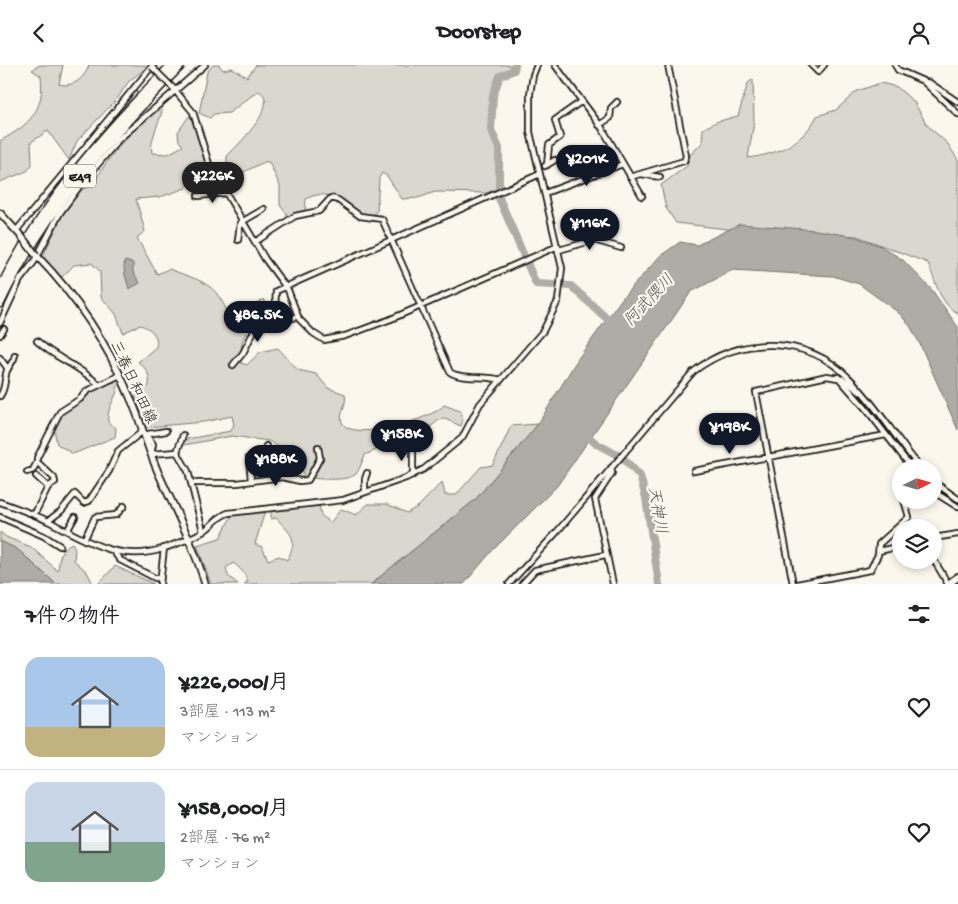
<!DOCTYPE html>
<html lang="ja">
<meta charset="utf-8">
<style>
:root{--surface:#fff;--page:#f6f6f6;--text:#202124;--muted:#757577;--line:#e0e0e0;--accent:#111827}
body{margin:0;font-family:"Gochi Hand","Klee One",sans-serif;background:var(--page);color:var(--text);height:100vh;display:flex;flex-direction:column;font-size:19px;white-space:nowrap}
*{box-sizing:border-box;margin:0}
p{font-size:16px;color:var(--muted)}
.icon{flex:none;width:28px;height:28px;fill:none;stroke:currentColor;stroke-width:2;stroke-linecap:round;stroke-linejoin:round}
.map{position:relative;height:519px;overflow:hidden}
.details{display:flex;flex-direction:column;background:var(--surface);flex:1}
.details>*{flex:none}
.needle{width:32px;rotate:85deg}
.buttons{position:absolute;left:892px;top:394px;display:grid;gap:10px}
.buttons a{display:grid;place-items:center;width:50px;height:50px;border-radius:50%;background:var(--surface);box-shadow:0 2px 8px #0003;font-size:25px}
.price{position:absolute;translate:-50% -42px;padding:0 11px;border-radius:18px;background:var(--accent);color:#fff;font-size:16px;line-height:32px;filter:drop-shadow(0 1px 2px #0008)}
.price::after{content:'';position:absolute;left:50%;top:30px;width:15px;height:11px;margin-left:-8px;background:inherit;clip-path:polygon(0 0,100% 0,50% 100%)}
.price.current{background:#222;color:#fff}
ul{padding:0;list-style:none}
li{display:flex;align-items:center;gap:15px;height:125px;padding:0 25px}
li+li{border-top:1px solid var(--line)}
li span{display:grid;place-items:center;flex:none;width:140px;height:100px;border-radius:15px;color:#555}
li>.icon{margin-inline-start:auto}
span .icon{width:60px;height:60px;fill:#fffc;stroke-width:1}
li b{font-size:21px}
h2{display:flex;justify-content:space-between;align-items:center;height:60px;padding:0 25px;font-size:21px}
header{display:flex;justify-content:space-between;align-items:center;height:65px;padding:0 25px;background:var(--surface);font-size:22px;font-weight:700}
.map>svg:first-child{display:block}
</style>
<header><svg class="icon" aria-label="back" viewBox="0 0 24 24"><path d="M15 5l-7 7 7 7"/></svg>Doorstep<svg class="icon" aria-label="person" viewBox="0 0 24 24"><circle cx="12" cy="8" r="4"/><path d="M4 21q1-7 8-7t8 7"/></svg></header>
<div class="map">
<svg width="958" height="519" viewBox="0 0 958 519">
<rect width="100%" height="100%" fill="#fbf7ec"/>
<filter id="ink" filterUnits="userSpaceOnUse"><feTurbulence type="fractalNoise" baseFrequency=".02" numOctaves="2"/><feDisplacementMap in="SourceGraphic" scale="10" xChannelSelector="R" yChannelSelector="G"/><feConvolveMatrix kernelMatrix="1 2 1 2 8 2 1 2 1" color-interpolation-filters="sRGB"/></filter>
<g filter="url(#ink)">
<!-- green -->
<path fill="#dad7ce" stroke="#7b7a75" d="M39 0H63L59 19C73 23 85 13 89 0H145L146 3 129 16 117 34 77 76 69 95 48 66 31 77 32 100 27 106 0 117V76C29 60 45 46 41 11L32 5Z
M213 0H219L223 5 232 3 247 12 256 0H511V6L499 14 493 40V61L502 85V121L487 128 435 127 418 133 402 134 387 111 382 108 379 113 377 146 372 150C348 151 334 118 306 134L305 146 288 151 280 140V121L269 97H264L234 112 227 105V91C237 81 283 37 258 26L229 48 214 49 210 53 199 48 207 7Z
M753 14 754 57 748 93C778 89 802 79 817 51L836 45 857 26 881 18 897 22 914 37 927 60 948 79 958 95V248C940 240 935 215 928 198L857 171 735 165 676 158 666 143 661 120 687 101 690 90 702 78 703 64 716 57 738 51 748 18Z
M163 37C164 52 148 74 152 88L168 89 183 81 179 76 178 67 189 51 193 52 212 110 194 114 186 123 160 132 136 134 145 166 137 173 157 209 169 204C196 215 213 215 226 244L238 248 264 234 269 246C246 261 240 271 241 298L247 300 260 287 278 283 298 305 316 309 328 323 345 329C348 339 337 351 343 359 355 377 433 354 444 340L460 346 463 355 461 361 445 354 439 355 425 366 409 367 385 376 376 385 365 390C362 396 360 404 356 409 347 417 315 414 304 412L298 394 269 376 232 371 184 380 182 378 187 374 231 366 234 360 232 351 204 357 147 362 135 332 149 321C150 309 147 304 138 297L156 282C159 270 150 263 140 260L123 268 116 249 101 232 100 206 91 198 74 200 60 214 43 191 62 151 82 124 92 122C109 87 135 63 163 37Z
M116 317 118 319C118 333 106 341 108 357L116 363 115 372 73 389 57 379C55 370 53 363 57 355 65 341 99 319 116 317Z
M538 359 476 434 371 519H244L248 516 243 507 234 498 226 503 228 511 238 519H211L197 480 220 473 232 450 265 446 255 479 262 482 268 495 279 491 287 495C299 473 291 469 276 453L271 454V445L319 440 321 450 330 458 341 444 356 450 368 439H387L407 448 419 441 442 417 445 430H456L481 402 493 400 511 361Z
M0 467 6 472 31 482 58 506C59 494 60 484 72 478L75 483 74 495 87 507 93 519H56L17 484 0 476Z
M115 501 154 519H98Z"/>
<!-- water -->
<path fill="#afaca5" stroke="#74726e" d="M740 159 816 165 856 172 881 181 903 195 932 225 958 262V365L919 277 910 261 899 248 859 219 833 211 733 205 691 227 557 421 492 486 464 519H371L476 434 538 359 577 295 623 232 660 191 680 177 697 180Z
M125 196 133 198V207L140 218 129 224C127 216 122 204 125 196Z
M0 476 17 484 56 519H0Z"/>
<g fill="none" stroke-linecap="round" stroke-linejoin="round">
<!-- river -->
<path stroke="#afaca5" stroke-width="8" d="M515 0 514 5 500 11 493 30 491 65 499 83V133L536 219 571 221 614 260
M583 368 597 379 623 393 640 411 646 433 659 519"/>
<defs>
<path id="street" d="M555 0 602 63 642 131
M811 0 818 7 824 0
M895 0 898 5 923 16 958 49
M925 17 930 18 958 37
M173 23 193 47 209 99 265 194 288 225 299 254 313 268 324 275 345 271 391 254 558 181
M599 60 610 53 611 43 617 37
M547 100 549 80 560 72 555 55 582 36
M545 101 555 95
M641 109 660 112
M630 112 684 96 686 91 668 0
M545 128 623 99
M198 131 226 128
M16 166 153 0
M238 175 240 158 264 144
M255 177 295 151 319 146 331 133 338 135 360 151 382 154 450 307C460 315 487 310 501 315
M600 177 604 166
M559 185 594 175 621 183
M298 251 282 257 275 244 276 226 540 109
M0 258 20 215 34 197 60 148 79 122 119 74 205 0
M0 270 4 264
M37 276C56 294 80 301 98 319
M0 293 8 304
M233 300 243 288 254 266 276 249
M838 312 867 345 911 402
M0 331C6 323 4 314 7 305 10 299 14 297 15 290
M148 369 166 366
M183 370 177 387 188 406 203 466
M266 381 280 402 279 412
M249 393 251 415
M611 403 612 408 595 434 613 519
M694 406 886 370
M27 407 33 405 37 397
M413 410V385
M36 411 48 422
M934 417 958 434
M191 418H237L282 412 300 416 308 415 320 393 318 382
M365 427V414L367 408
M934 427 958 442
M0 437C17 443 34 449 50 457 85 475 120 498 162 484 176 479 191 474 204 466 213 460 218 451 228 448L343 435 406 413 424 404 462 373 480 339 543 266 558 236 562 203 530 67V29L533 10 537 0
M34 450 48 422 55 417 54 413 37 397V393L60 347 80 334 87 326 120 310
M0 452 44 471 60 481
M48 456 61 446 75 429 84 438 89 436 109 406 118 386 143 366 153 379 151 389 177 387
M67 466 75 452
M934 473 958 469
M84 475 95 452 116 450 124 441
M113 486 120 495 155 513H159
M879 486 901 481
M934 495 948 519
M160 519 164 483
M509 519 556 468 693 307C739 270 807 270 849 313 876 339 896 374 920 402
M522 519 535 505 605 490
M793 519 756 327 827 311 843 314 860 327
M797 519 870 505 878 490 879 479 909 452 904 435"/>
<path id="secondary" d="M0 148 21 171
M36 190C75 230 108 280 130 332 141 356 147 382 158 407 174 443 194 480 205 519"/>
<path id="primary" d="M948 519 958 512"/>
<path id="highway" d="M0 224C42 139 105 67 172 0
M0 238C43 147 110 71 181 0"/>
</defs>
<!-- street casing -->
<use href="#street" stroke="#1c1c1c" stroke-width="8"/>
<!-- secondary casing -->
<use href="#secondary" stroke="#1c1c1c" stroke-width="9"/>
<!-- primary casing -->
<use href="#primary" stroke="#1c1c1c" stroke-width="10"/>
<!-- highway casing -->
<use href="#highway" stroke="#1c1c1c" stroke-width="11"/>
<!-- street -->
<use href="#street" stroke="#fbf7ec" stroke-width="4.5"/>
<!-- secondary -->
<use href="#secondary" stroke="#fbf7ec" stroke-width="5.5"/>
<!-- primary -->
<use href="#primary" stroke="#fbf7ec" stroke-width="6"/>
<!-- highway -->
<use href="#highway" stroke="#fbf7ec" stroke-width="8"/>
<defs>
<path id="street-bridge" d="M152 2 173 23"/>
<path id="secondary-bridge" d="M21 171 36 190"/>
</defs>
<!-- street-bridge casing -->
<use href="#street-bridge" stroke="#1c1c1c" stroke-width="8" stroke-linecap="butt"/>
<!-- secondary-bridge casing -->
<use href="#secondary-bridge" stroke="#1c1c1c" stroke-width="9" stroke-linecap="butt"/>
<!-- street-bridge -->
<use href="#street-bridge" stroke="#fbf7ec" stroke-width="4.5"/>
<!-- secondary-bridge -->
<use href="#secondary-bridge" stroke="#fbf7ec" stroke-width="5.5"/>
</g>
</g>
<g text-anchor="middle" stroke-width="4.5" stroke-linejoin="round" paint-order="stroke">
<!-- shield labels -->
<rect fill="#fbf7ec" stroke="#5f5e5a" stroke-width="1" x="64" y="99.5" width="32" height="23" rx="4"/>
<g font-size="14" font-weight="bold" fill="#1c1c1c">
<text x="80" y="116">E49</text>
</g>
<!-- street labels -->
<g font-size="15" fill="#1c1c1c" stroke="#fbf7ec">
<text transform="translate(134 317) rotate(65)" y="5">三春日和田線</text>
</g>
<!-- water labels -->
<g font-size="16" font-style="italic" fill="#575653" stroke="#fbf7ec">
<text transform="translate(648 234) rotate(-47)" y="6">阿武隈川</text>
<text transform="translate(659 445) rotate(80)" y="6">天神川</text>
</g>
</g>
</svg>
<div class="buttons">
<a><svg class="needle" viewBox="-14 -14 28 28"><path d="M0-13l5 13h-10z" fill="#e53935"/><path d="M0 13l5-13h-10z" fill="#757577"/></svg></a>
<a><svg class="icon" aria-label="layers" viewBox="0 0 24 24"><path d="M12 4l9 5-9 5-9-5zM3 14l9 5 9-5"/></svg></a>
</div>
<b class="price" style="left:587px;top:122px">¥201K</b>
<b class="price current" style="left:213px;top:139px">¥226K</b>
<b class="price" style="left:590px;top:186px">¥116K</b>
<b class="price" style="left:258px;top:278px">¥86.5K</b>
<b class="price" style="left:730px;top:390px">¥198K</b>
<b class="price" style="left:402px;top:397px">¥158K</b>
<b class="price" style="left:276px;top:422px">¥188K</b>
</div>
<section class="details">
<h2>7件の物件<svg class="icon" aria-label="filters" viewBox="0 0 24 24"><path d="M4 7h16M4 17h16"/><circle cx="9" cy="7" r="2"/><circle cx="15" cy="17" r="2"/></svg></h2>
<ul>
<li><span style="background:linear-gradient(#a9c7e8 70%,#c2b280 0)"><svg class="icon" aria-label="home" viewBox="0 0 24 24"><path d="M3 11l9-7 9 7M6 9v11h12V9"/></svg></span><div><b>¥226,000/月</b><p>3部屋 · 113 m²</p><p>マンション</p></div><svg class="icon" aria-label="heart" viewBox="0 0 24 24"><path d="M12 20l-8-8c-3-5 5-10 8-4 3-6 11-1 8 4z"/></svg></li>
<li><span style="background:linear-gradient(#c9d6e8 60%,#7fa58c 0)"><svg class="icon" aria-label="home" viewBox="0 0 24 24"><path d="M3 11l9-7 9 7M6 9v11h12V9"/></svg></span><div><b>¥158,000/月</b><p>2部屋 · 76 m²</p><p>マンション</p></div><svg class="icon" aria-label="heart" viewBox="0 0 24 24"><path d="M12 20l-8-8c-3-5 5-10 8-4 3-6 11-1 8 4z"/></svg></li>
</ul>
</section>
